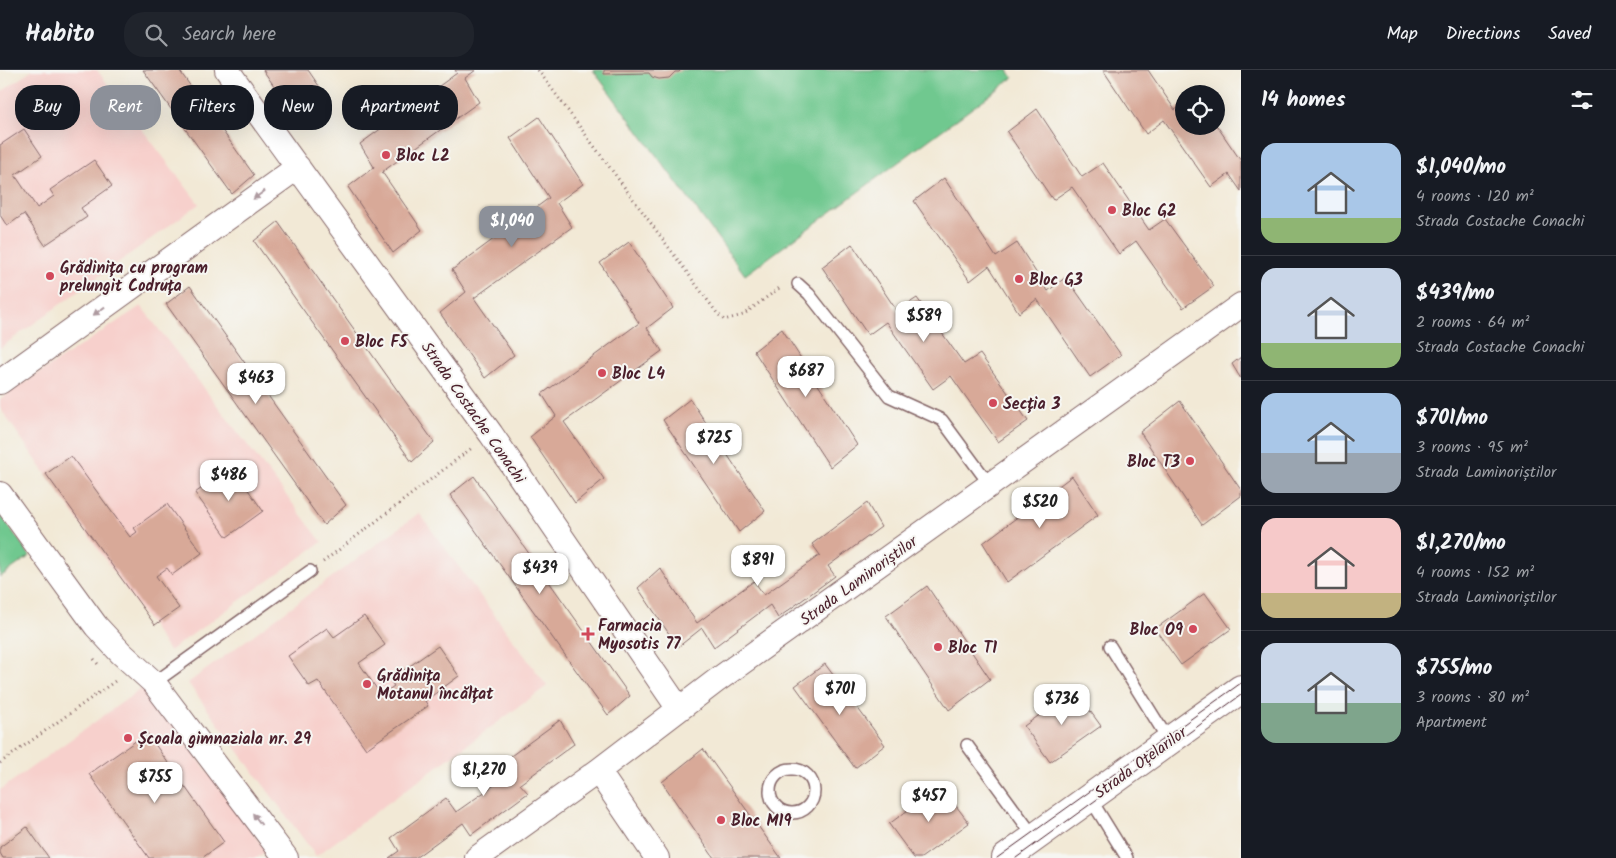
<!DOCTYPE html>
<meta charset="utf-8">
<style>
:root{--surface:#171b24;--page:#20242c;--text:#f1f3f6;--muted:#9ea1a6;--line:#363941;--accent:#8c9099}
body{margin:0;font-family:Kalam,sans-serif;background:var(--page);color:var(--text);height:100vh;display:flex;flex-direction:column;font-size:19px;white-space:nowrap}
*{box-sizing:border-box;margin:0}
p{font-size:16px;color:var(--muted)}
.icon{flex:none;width:28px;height:28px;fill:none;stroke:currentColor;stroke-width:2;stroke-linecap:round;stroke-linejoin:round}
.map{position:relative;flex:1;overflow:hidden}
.sheet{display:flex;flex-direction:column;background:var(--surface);width:375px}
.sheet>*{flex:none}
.guide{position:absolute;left:15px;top:15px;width:475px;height:45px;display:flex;gap:10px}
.controls{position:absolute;left:1175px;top:15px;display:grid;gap:10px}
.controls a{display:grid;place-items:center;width:50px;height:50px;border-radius:50%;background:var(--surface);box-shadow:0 5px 20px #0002;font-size:25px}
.price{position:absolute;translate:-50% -42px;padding:0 11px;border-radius:10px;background:#fff;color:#222;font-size:16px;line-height:32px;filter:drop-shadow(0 1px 2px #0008)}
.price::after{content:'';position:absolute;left:50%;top:30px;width:15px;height:11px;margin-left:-8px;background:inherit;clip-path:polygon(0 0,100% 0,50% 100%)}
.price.current{background:var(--accent);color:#fff}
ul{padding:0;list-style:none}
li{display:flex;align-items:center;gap:15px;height:125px;padding:0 20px}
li+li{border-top:1px solid var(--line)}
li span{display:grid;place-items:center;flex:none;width:140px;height:100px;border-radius:15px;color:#555}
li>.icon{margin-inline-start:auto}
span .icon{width:60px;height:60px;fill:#fffc;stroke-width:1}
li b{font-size:21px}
h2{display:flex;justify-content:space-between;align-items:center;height:60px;padding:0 20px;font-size:21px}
.chip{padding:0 18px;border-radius:20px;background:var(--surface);box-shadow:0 5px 20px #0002;font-size:18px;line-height:45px}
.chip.current{background:var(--accent);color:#fff}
header{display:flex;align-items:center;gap:30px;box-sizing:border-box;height:70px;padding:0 25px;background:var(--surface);border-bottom:1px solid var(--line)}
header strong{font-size:24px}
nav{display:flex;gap:28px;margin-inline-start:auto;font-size:18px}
.search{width:350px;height:45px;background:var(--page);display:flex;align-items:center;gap:12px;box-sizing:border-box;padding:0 18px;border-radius:20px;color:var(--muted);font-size:19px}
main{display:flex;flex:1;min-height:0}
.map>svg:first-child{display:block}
</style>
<header>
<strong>Habito</strong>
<div class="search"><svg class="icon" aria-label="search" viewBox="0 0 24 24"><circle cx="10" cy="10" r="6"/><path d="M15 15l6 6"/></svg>Search here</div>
<nav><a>Map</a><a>Directions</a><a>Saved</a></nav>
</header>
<main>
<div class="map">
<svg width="1241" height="788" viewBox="0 0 1241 788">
<rect width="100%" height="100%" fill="#f6f6f2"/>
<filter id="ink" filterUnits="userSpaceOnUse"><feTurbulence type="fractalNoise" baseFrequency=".02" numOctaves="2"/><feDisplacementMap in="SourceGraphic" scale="10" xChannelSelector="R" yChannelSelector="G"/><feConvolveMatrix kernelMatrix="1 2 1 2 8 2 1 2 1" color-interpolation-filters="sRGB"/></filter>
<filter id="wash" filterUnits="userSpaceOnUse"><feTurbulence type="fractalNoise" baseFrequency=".0096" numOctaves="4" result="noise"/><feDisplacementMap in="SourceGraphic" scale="20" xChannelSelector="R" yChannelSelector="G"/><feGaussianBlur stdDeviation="1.12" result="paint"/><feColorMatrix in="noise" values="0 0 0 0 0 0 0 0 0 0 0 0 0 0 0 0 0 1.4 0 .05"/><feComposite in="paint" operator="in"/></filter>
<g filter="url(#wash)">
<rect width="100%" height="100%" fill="#f2e9d6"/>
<!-- built -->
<path fill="#f7d0cc" d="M32 0H97L199 134 0 278V23Z
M141 236 322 472 169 581 0 338V329Z
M419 443 547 616 316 786 188 613Z
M145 616 266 781 257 788H0V720Z"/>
<!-- green -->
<path fill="#70c88f" stroke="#5d745d" d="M593 0H1008L1013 8 745 205Z
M1 445 30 486 0 507V446Z"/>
<g id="blocks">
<!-- building -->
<path fill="#d8a998" d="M143 0H179L254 105 232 124Z
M263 0H308L330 32 301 55Z
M455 0H476L465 8 479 32 382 102 422 160 393 183 348 117 374 97 360 74 457 3Z
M604 0H681L679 2H675L669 8 659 9 652 7 649 3 604 4Z
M1103 0H1148L1175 40 1184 34V56H1217L1241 91V121L1229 104 1211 117 1164 50 1146 64Z
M1037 39 1082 107 1103 93 1149 160 1165 149 1214 216 1183 238 1136 171 1119 184 1072 117 1053 130 1007 62Z
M539 47 583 114 557 133 572 157 474 228 514 285 485 308 440 243 466 222 452 200 549 128 510 68Z
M24 59 42 86 15 105 37 138 54 126 50 120 94 90 112 116 81 138 87 147 45 175 24 144 7 156 0 145V75Z
M944 108 996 187 1017 173 1048 221 1066 207 1121 285 1090 307 1037 229 1019 243 989 196 970 211 914 131Z
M278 152 434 372 412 392 254 171Z
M629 172 673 238 647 258 662 281 564 352 604 409 575 433 530 367 556 346 542 324 639 253 600 193Z
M852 174 897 241 917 228 964 294 980 284 1028 351 998 372 951 306 933 319 886 252 868 265 822 197Z
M190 216 346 435 324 455 166 234Z
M782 259 857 375 830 397 754 281Z
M1241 287V309L1232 294Z
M690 329 765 441 739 462 663 350Z
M1180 331 1241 420V426L1202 455 1140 362Z
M71 386 130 467 137 462 134 458 167 434 202 483 172 505 167 498 156 506 179 538 155 555 46 404Z
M232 397 263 441 227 467 195 423Z
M474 406 630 626 608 645 450 425Z
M1072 406 1098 445 1007 512 983 473Z
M867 433 881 457 828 496 835 506 778 548 770 535 714 577 702 558 678 577 638 518 660 498 697 553 754 511 764 525 820 485 812 474Z
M927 516 990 609 949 640 886 546Z
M1205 523 1231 559 1181 595 1155 559Z
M364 546 385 575 359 593 381 625 394 616 390 610 438 576 459 606 425 631 428 636 366 679 318 611 309 616 288 586 327 558 334 567Z
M825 594 885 675 855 698 795 616Z
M1075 620 1101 656 1050 692 1024 656Z
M560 650 574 674 520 714 528 723 471 765 463 753 415 788H389L399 781 391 768 446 728 456 742 513 702 504 691Z
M147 663 224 772 202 788H149L89 704Z
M703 679 781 788H714L662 712Z
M941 716 969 753 921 788H914L889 754Z
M27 757 49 788H3L0 783V777Z"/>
</g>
</g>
<g filter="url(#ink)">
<use href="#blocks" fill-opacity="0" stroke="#856667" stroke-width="1"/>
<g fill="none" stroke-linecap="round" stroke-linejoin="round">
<defs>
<path id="service" d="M798 214 809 224 889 326 942 350 990 415
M1110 576 1169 671
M154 613 310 501
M967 675 1035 768
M770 721a22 22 0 1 1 44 0a22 22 0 1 1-44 0Z
M1090 728 1127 788"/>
<path id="minor" d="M227 0 491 364 679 639
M0 312 298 97
M0 424 96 556 121 583 154 613 286 788
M598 701 657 788
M477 788 598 701 716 611 1241 235"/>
<path id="secondary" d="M1006 788 1241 619"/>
</defs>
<!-- service casing -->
<use href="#service" stroke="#856667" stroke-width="14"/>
<!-- minor casing -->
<use href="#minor" stroke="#856667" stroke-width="26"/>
<!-- secondary casing -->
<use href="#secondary" stroke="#856667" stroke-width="30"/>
<!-- path -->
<path stroke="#856667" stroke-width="3" stroke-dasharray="1 4" stroke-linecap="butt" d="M538 0 717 243 724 250 743 245 782 216
M323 492 473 377
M94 589 100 597
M0 693 118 609"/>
<!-- service -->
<use href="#service" stroke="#fff" stroke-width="11"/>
<!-- minor -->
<use href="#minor" stroke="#fff" stroke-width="24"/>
<!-- secondary -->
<use href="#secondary" stroke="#fff" stroke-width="28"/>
<!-- tram -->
<path stroke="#4a1f2b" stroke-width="1" d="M997 788 1241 613
M1016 788 1241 625"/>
</g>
<!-- one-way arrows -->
<defs><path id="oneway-solid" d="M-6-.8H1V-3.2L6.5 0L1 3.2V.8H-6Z" transform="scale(1.25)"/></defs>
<g fill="#ae9aa0">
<use href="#oneway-solid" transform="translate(259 125) rotate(144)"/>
<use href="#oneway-solid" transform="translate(99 241) rotate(144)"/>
<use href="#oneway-solid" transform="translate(257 749) rotate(-127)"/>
</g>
</g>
<!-- markers -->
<g fill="#d1495b" stroke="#f6f6f2" stroke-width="2">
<circle cx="386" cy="85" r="5"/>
<circle cx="1112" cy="140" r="5"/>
<circle cx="50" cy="206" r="5"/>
<circle cx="1019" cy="209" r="5"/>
<circle cx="345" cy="271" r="5"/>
<circle cx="602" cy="303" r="5"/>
<circle cx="993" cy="333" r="5"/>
<circle cx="1190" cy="391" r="5"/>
<circle cx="1193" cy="559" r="5"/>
<path d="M585.5 556.5h5v5h5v5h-5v5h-5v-5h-5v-5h5z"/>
<circle cx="938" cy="577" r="5"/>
<circle cx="367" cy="614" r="5"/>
<circle cx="128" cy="668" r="5"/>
<circle cx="721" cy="750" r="5"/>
</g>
<g text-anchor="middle" stroke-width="4" stroke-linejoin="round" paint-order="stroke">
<!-- poi labels -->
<g font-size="16" font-weight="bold" fill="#4a1f2b" stroke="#f6f6f2" text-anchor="start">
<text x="396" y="91">Bloc L2</text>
<text x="1122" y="146">Bloc G2</text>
<text x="60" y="203">Grădinița cu program<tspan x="60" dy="18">prelungit Codruța</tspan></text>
<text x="1029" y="215">Bloc G3</text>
<text x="355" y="277">Bloc F5</text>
<text x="612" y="309">Bloc L4</text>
<text x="1003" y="339">Secția 3</text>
<text x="1180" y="397" text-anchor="end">Bloc T3</text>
<text x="598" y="561">Farmacia<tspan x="598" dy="18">Myosotis 77</tspan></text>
<text x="1183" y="565" text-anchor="end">Bloc O9</text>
<text x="948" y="583">Bloc T1</text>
<text x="377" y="611">Grădinița<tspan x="377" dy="18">Motanul încălțat</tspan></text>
<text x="138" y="674">Școala gimnaziala nr. 29</text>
<text x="731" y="756">Bloc M19</text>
</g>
<!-- street labels -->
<g font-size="16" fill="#4a1f2b" stroke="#f6f6f2">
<text transform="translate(474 342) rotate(55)" y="6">Strada Costache Conachi</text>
<text transform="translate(858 510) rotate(-36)" y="6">Strada Laminoriștilor</text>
<text transform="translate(1140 692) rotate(-36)" y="6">Strada Oțelarilor</text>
</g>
</g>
</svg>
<div class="controls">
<a><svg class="icon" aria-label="locate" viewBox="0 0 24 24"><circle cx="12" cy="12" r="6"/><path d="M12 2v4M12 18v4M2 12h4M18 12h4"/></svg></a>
</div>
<b class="price current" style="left:512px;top:178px">$1,040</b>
<b class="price" style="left:924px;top:273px">$589</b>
<b class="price" style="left:806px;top:328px">$687</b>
<b class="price" style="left:256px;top:335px">$463</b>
<b class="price" style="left:714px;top:395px">$725</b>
<b class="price" style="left:229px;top:432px">$486</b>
<b class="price" style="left:1040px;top:459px">$520</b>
<b class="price" style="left:758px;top:517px">$891</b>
<b class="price" style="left:540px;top:525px">$439</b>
<b class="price" style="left:840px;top:646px">$701</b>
<b class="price" style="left:1062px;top:656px">$736</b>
<b class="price" style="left:484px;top:727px">$1,270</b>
<b class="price" style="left:155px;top:734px">$755</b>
<b class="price" style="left:929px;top:753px">$457</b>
<div class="guide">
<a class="chip">Buy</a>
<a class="chip current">Rent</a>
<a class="chip">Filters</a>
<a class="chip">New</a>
<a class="chip">Apartment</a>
</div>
</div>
<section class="sheet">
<h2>14 homes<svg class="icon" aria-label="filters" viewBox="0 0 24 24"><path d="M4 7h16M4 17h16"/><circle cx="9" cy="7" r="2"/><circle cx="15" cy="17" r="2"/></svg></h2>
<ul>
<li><span style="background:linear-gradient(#a9c7e8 75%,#8fb573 0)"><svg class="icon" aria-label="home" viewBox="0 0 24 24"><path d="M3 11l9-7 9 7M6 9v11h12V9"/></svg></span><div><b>$1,040/mo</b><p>4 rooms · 120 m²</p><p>Strada Costache Conachi</p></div></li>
<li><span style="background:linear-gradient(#c9d6e8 75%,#8fb573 0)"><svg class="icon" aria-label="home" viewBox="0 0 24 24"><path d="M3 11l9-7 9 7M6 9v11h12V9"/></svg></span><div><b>$439/mo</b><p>2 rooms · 64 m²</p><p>Strada Costache Conachi</p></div></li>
<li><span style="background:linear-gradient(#a9c7e8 60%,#9aa5b1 0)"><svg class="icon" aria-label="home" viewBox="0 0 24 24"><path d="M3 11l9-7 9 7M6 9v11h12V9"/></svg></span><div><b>$701/mo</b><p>3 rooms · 95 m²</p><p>Strada Laminoriștilor</p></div></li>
<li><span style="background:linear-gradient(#f6c9c9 75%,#c2b280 0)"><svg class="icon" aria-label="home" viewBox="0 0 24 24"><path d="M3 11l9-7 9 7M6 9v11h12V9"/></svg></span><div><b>$1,270/mo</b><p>4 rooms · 152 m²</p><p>Strada Laminoriștilor</p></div></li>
<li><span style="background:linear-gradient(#c9d6e8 60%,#7fa58c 0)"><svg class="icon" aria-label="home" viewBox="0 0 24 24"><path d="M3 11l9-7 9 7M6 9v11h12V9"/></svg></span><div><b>$755/mo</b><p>3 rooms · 80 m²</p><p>Apartment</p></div></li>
</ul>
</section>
</main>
